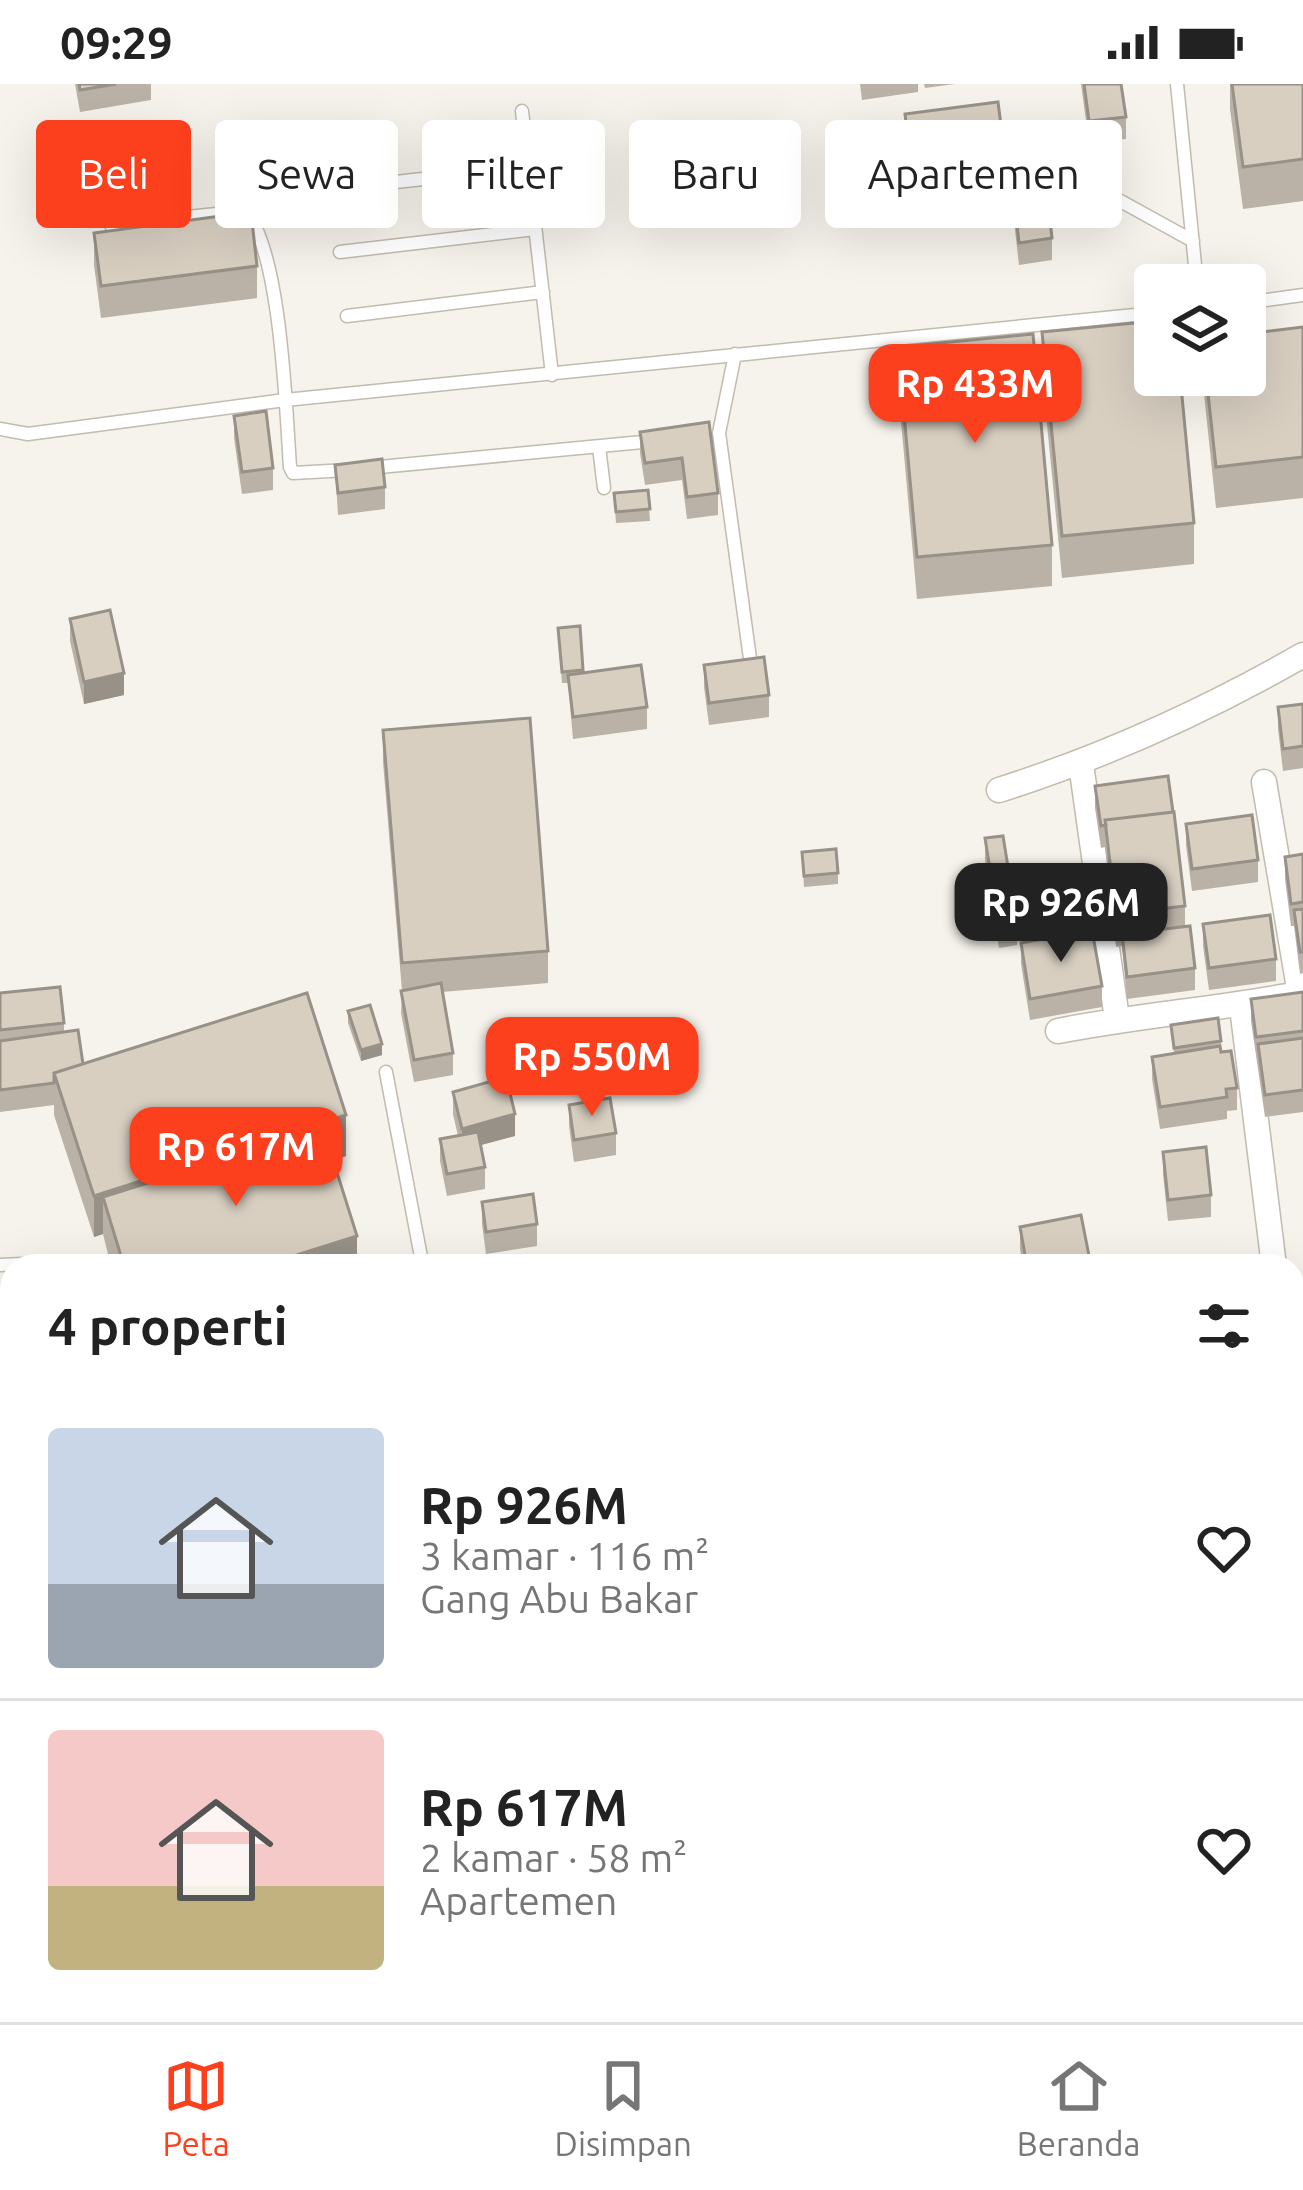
<!DOCTYPE html>
<html lang="id">
<meta charset="utf-8">
<style>
:root{--surface:#fff;--page:#f2f2f2;--text:#222;--muted:#767676;--line:#e0e0e0;--accent:#fc3f1d}
body{margin:0;font-family:Ubuntu,sans-serif;background:var(--page);color:var(--text);height:100vh;display:flex;flex-direction:column;font-size:45px;white-space:nowrap}
*{box-sizing:border-box;margin:0}
p{font-size:39px;color:var(--muted)}
.icon{flex:none;width:66px;height:66px;fill:none;stroke:currentColor;stroke-width:2;stroke-linecap:round;stroke-linejoin:round}
.map{position:relative;flex:1;overflow:hidden}
.side{position:absolute;left:0px;top:1170px;width:1305px;height:768px;display:flex;flex-direction:column;background:var(--surface);border-radius:36px 36px 0 0;box-shadow:0 12px 48px #0002}
.side>*{flex:none}
.hud{position:absolute;left:36px;top:36px;width:1233px;height:108px;display:flex;gap:24px}
.fabs{position:absolute;left:1134px;top:180px;display:grid;gap:24px}
.fabs a{display:grid;place-items:center;width:132px;height:132px;border-radius:12px;background:var(--surface);box-shadow:0 12px 48px #0002;font-size:60px}
.price{position:absolute;translate:-50% -102px;padding:0 27px;border-radius:24px;background:var(--accent);color:#fff;font-size:39px;line-height:78px;filter:drop-shadow(0 3px 6px #0008)}
.price::after{content:'';position:absolute;left:50%;top:72px;width:36px;height:27px;margin-left:-18px;background:inherit;clip-path:polygon(0 0,100% 0,50% 100%)}
.price.on{background:#222;color:#fff}
ul{padding:0;list-style:none}
li{display:flex;align-items:center;gap:36px;height:300px;padding:0 48px}
li+li{border-top:3px solid var(--line)}
li span{display:grid;place-items:center;flex:none;width:336px;height:240px;border-radius:12px;color:#555}
li>.icon{margin-inline-start:auto}
span .icon{width:144px;height:144px;fill:#fffc;stroke-width:1}
li b{font-size:51px}
h2{display:flex;justify-content:space-between;align-items:center;height:144px;padding:0 48px;font-size:51px}
.pill{padding:0 42px;border-radius:12px;background:var(--surface);box-shadow:0 12px 48px #0002;font-size:42px;line-height:108px}
.pill.on{background:var(--accent);color:#fff}
.status{display:flex;justify-content:space-between;align-items:center;height:84px;padding:0 60px;background:var(--surface);direction:ltr}
.status svg{height:33px;fill:currentColor}
.dock{display:flex;justify-content:space-around;align-items:center;height:168px;border-top:3px solid var(--line);background:var(--surface);font-size:33px;color:var(--muted)}
.dock a{display:grid;justify-items:center;gap:6px}
.dock .on{color:var(--accent)}
.map>svg:first-child{display:block}
</style>
<div class="status"><b>09:29</b><svg viewBox="0 0 49 12"><path d="M0 12V9h3v3zM5 12V6h3v6zM10 12V3h3v9zM15 12V0h3v12zM26 1h20v11H26zM47 4h2v5h-2z"/></svg></div>
<div class="map">
<svg width="1303" height="1938" viewBox="0 0 1303 1938">
<rect width="100%" height="100%" fill="#f6f3ec"/>
<!-- green -->
<path fill="#d2eab5" d="M1293 1523H1303V1814L1299 1782H1293Z"/>
<g fill="none" stroke-linecap="round" stroke-linejoin="round">
<defs>
<path id="lane" d="M1177 0 1197 201
M522 27 552 291
M1037 71 1193 157
M334 105 529 83
M111 141 245 127C281 166 286 327 290 383L293 389 348 386
M340 168 535 145
M1245 219 1303 211
M347 232 543 208
M735 270 719 349 752 589
M0 345 28 350 285 316 1155 229
M599 363 604 404
M369 384 653 357
M386 988 421 1173 418 1182
M0 1181 67 1178 88 1182"/>
<path id="street" d="M1081 680 1117 935
M1264 698 1300 910
M999 706C1106 672 1205 627 1303 571
M1242 923 1274 1182
M1058 947C1139 931 1222 925 1303 909
M0 1508 12 1506
M0 1600 12 1617
M157 1926 161 1938
M1196 1926 1199 1938"/>
</defs>
<!-- lane casing -->
<use href="#lane" stroke="#c2bbae" stroke-width="15"/>
<!-- street casing -->
<use href="#street" stroke="#c2bbae" stroke-width="27"/>
<!-- lane -->
<use href="#lane" stroke="#fff" stroke-width="12"/>
<!-- street -->
<use href="#street" stroke="#fff" stroke-width="24"/>
</g>
<!-- wall -->
<path fill="#bab2a6" d="M75 0H151V16L80 28Z
M860 0H918V8L862 16Z
M924 0H955L925 4Z
M1081 0H1121L1126 33V55L1089 59Z
M1230 0H1303V117L1243 125 1230 25Z
M905 30 1006 80V112L895 127 888 81V49L905 47Z
M1014 115 1052 154V176L1019 181 1014 137Z
M94 149 257 182V214L101 234 94 181Z
M1303 243V414L1216 424 1202 291H1245Z
M1042 248 1194 439V480L1062 494 1042 289Z
M898 263 1052 461V502L917 515 898 304Z
M234 332 273 384V406L242 410 234 354Z
M709 338 718 409V431L687 435 682 396 645 401 640 369V348Z
M335 381 385 403V425L338 431Z
M648 406 650 437 616 439 614 409Z
M70 535 124 611 84 620 70 557Z
M580 542 583 589 647 623V645L573 655 568 599H562L558 544Z
M704 581 769 611V633L709 641 704 603Z
M1303 620V684L1283 687 1278 645V623Z
M383 646 548 867V899L442 908 453 969V991L414 998 401 929 402 907 383 678Z
M1095 702 1185 822V842L1195 884V906L1127 915 1122 862 1116 863 1105 763 1101 764 1095 724Z
M1186 740 1258 776V798L1192 807 1186 761Z
M985 754 1017 839V861L999 864 985 776Z
M802 768 838 789V800L804 803Z
M1303 770V889L1300 890 1294 842H1291L1285 795V773Z
M1203 840 1276 875V897L1209 906 1203 862Z
M1021 859 1102 902V923L1030 936 1021 880Z
M1303 908V1028L1265 1033 1251 937V915Z
M0 909 64 939V948L83 980 346 1072 333 1076 357 1182H111L103 1150 94 1153 54 1031V1021L0 1028Z
M348 927 382 971 361 977 348 939Z
M1171 941 1221 957V968L1237 1004V1026L1227 1027V1035L1160 1045 1152 995V973L1174 969Z
M453 1008 515 1052 481 1061 485 1083V1105L447 1112 440 1077V1055L458 1052 453 1030Z
M569 1021 616 1049V1071L574 1078 569 1042Z
M1163 1068 1211 1111V1133L1168 1137 1163 1090Z
M482 1118 537 1140V1162L486 1170 482 1140Z
M1020 1143 1091 1182H1023L1020 1165Z
M246 1926H309L312 1938H248Z
M313 1926H363L365 1938H316Z"/>
<!-- shaded-wall -->
<path fill="#979187" d="M124 589V611L84 620V598Z
M382 960V971L361 977V966Z
M515 1030V1052L462 1066V1045Z
M346 1031V1072L113 1147 103 1113V1150L94 1153V1112Z
M357 1152V1182H262Z
M12 1681V1703L0 1706V1684Z"/>
<!-- building -->
<path fill="#d8cfc1" stroke="#979187" stroke-width="3" d="M79 0H116L80 6Z
M1084 0H1121L1126 33 1089 37Z
M1232 0H1303V75L1243 83Z
M998 18 1006 80 895 95 888 49 907 47 905 30Z
M1047 110 1052 154 1019 159 1014 115Z
M251 128 257 182 101 202 94 149Z
M1155 237V291H1180L1194 439 1062 452 1042 248Z
M1303 243V373L1216 383 1206 291H1245V250Z
M1033 250 1052 461 917 473 898 263Z
M266 327 273 384 242 388 234 332Z
M709 338 718 409 687 413 682 374 645 379 640 348Z
M382 375 385 403 338 409 335 381Z
M648 406 650 425 616 428 614 409Z
M110 526 124 589 84 598 70 535Z
M580 542 583 586 562 588 558 544Z
M764 573 769 611 709 619 704 581Z
M641 581 647 623 573 633 568 591Z
M1303 620V662L1283 665 1278 623Z
M530 634 548 867 402 879 383 646Z
M1168 692 1173 728 1105 736 1106 741 1101 742 1095 702Z
M1174 728 1185 822 1116 830 1105 736Z
M1252 731 1258 776 1192 785 1186 740Z
M1003 752 1017 839 999 842 985 754Z
M836 765 838 789 804 792 802 768Z
M1303 770V818L1291 820 1285 773Z
M1303 825V868H1300L1294 826Z
M1270 831 1276 875 1209 884 1203 840Z
M1190 842 1195 884 1127 893 1122 850Z
M1092 846 1102 902 1030 915 1021 859Z
M441 899 453 969 414 976 401 907Z
M60 903 64 939 0 946V909Z
M1303 908V947L1256 953 1251 915Z
M307 909 346 1031 94 1112 54 989Z
M370 921 382 960 361 966 348 927Z
M1218 934 1221 957 1174 964 1171 941Z
M78 946 83 980 54 989V999L0 1006V957Z
M1303 954V1006L1265 1011 1258 960Z
M1220 962 1221 968 1231 967 1237 1004 1226 1005 1227 1013 1160 1023 1152 973Z
M506 993 515 1030 462 1045 453 1008Z
M610 1014 616 1049 574 1056 569 1021Z
M323 1044 357 1152 262 1182H124L103 1113Z
M478 1048 485 1083 447 1090 440 1055Z
M1206 1063 1211 1111 1168 1116 1163 1068Z
M533 1110 537 1140 486 1148 482 1118Z
M1081 1131 1091 1182H1027L1020 1143Z
M12 1652V1681L0 1684V1655Z
M59 1926H111L113 1938H61Z
M251 1926H309L312 1938H254Z
M319 1926H363L365 1933 348 1938H322Z
M1144 1929 1145 1938H1118L1117 1933Z
M761 1932 764 1938H748Z
M1068 1933 1069 1938H1044Z"/>
</svg>
<div class="fabs">
<a><svg class="icon" aria-label="layers" viewBox="0 0 24 24"><path d="M12 4l9 5-9 5-9-5zM3 14l9 5 9-5"/></svg></a>
</div>
<b class="price" style="left:975px;top:362px">Rp 433M</b>
<b class="price on" style="left:1061px;top:881px">Rp 926M</b>
<b class="price" style="left:592px;top:1035px">Rp 550M</b>
<b class="price" style="left:236px;top:1125px">Rp 617M</b>
<div class="hud">
<a class="pill on">Beli</a>
<a class="pill">Sewa</a>
<a class="pill">Filter</a>
<a class="pill">Baru</a>
<a class="pill">Apartemen</a>
</div>
<section class="side">
<h2>4 properti<svg class="icon" aria-label="filters" viewBox="0 0 24 24"><path d="M4 7h16M4 17h16"/><circle cx="9" cy="7" r="2"/><circle cx="15" cy="17" r="2"/></svg></h2>
<ul>
<li><span style="background:linear-gradient(#c9d6e8 65%,#9aa5b1 0)"><svg class="icon" aria-label="home" viewBox="0 0 24 24"><path d="M3 11l9-7 9 7M6 9v11h12V9"/></svg></span><div><b>Rp 926M</b><p>3 kamar · 116 m²</p><p>Gang Abu Bakar</p></div><svg class="icon" aria-label="heart" viewBox="0 0 24 24"><path d="M12 20l-8-8c-3-5 5-10 8-4 3-6 11-1 8 4z"/></svg></li>
<li><span style="background:linear-gradient(#f6c9c9 65%,#c2b280 0)"><svg class="icon" aria-label="home" viewBox="0 0 24 24"><path d="M3 11l9-7 9 7M6 9v11h12V9"/></svg></span><div><b>Rp 617M</b><p>2 kamar · 58 m²</p><p>Apartemen</p></div><svg class="icon" aria-label="heart" viewBox="0 0 24 24"><path d="M12 20l-8-8c-3-5 5-10 8-4 3-6 11-1 8 4z"/></svg></li>
</ul>
</section>
</div>
<nav class="dock">
<a class="on"><svg class="icon" aria-label="map" viewBox="0 0 24 24"><path d="M3 6l6-2 6 2 6-2v14l-6 2-6-2-6 2zM9 4v14M15 6v14"/></svg>Peta</a>
<a><svg class="icon" aria-label="saved" viewBox="0 0 24 24"><path d="M7 4h10v16l-5-4-5 4z"/></svg>Disimpan</a>
<a><svg class="icon" aria-label="home" viewBox="0 0 24 24"><path d="M3 11l9-7 9 7M6 9v11h12V9"/></svg>Beranda</a>
</nav>
